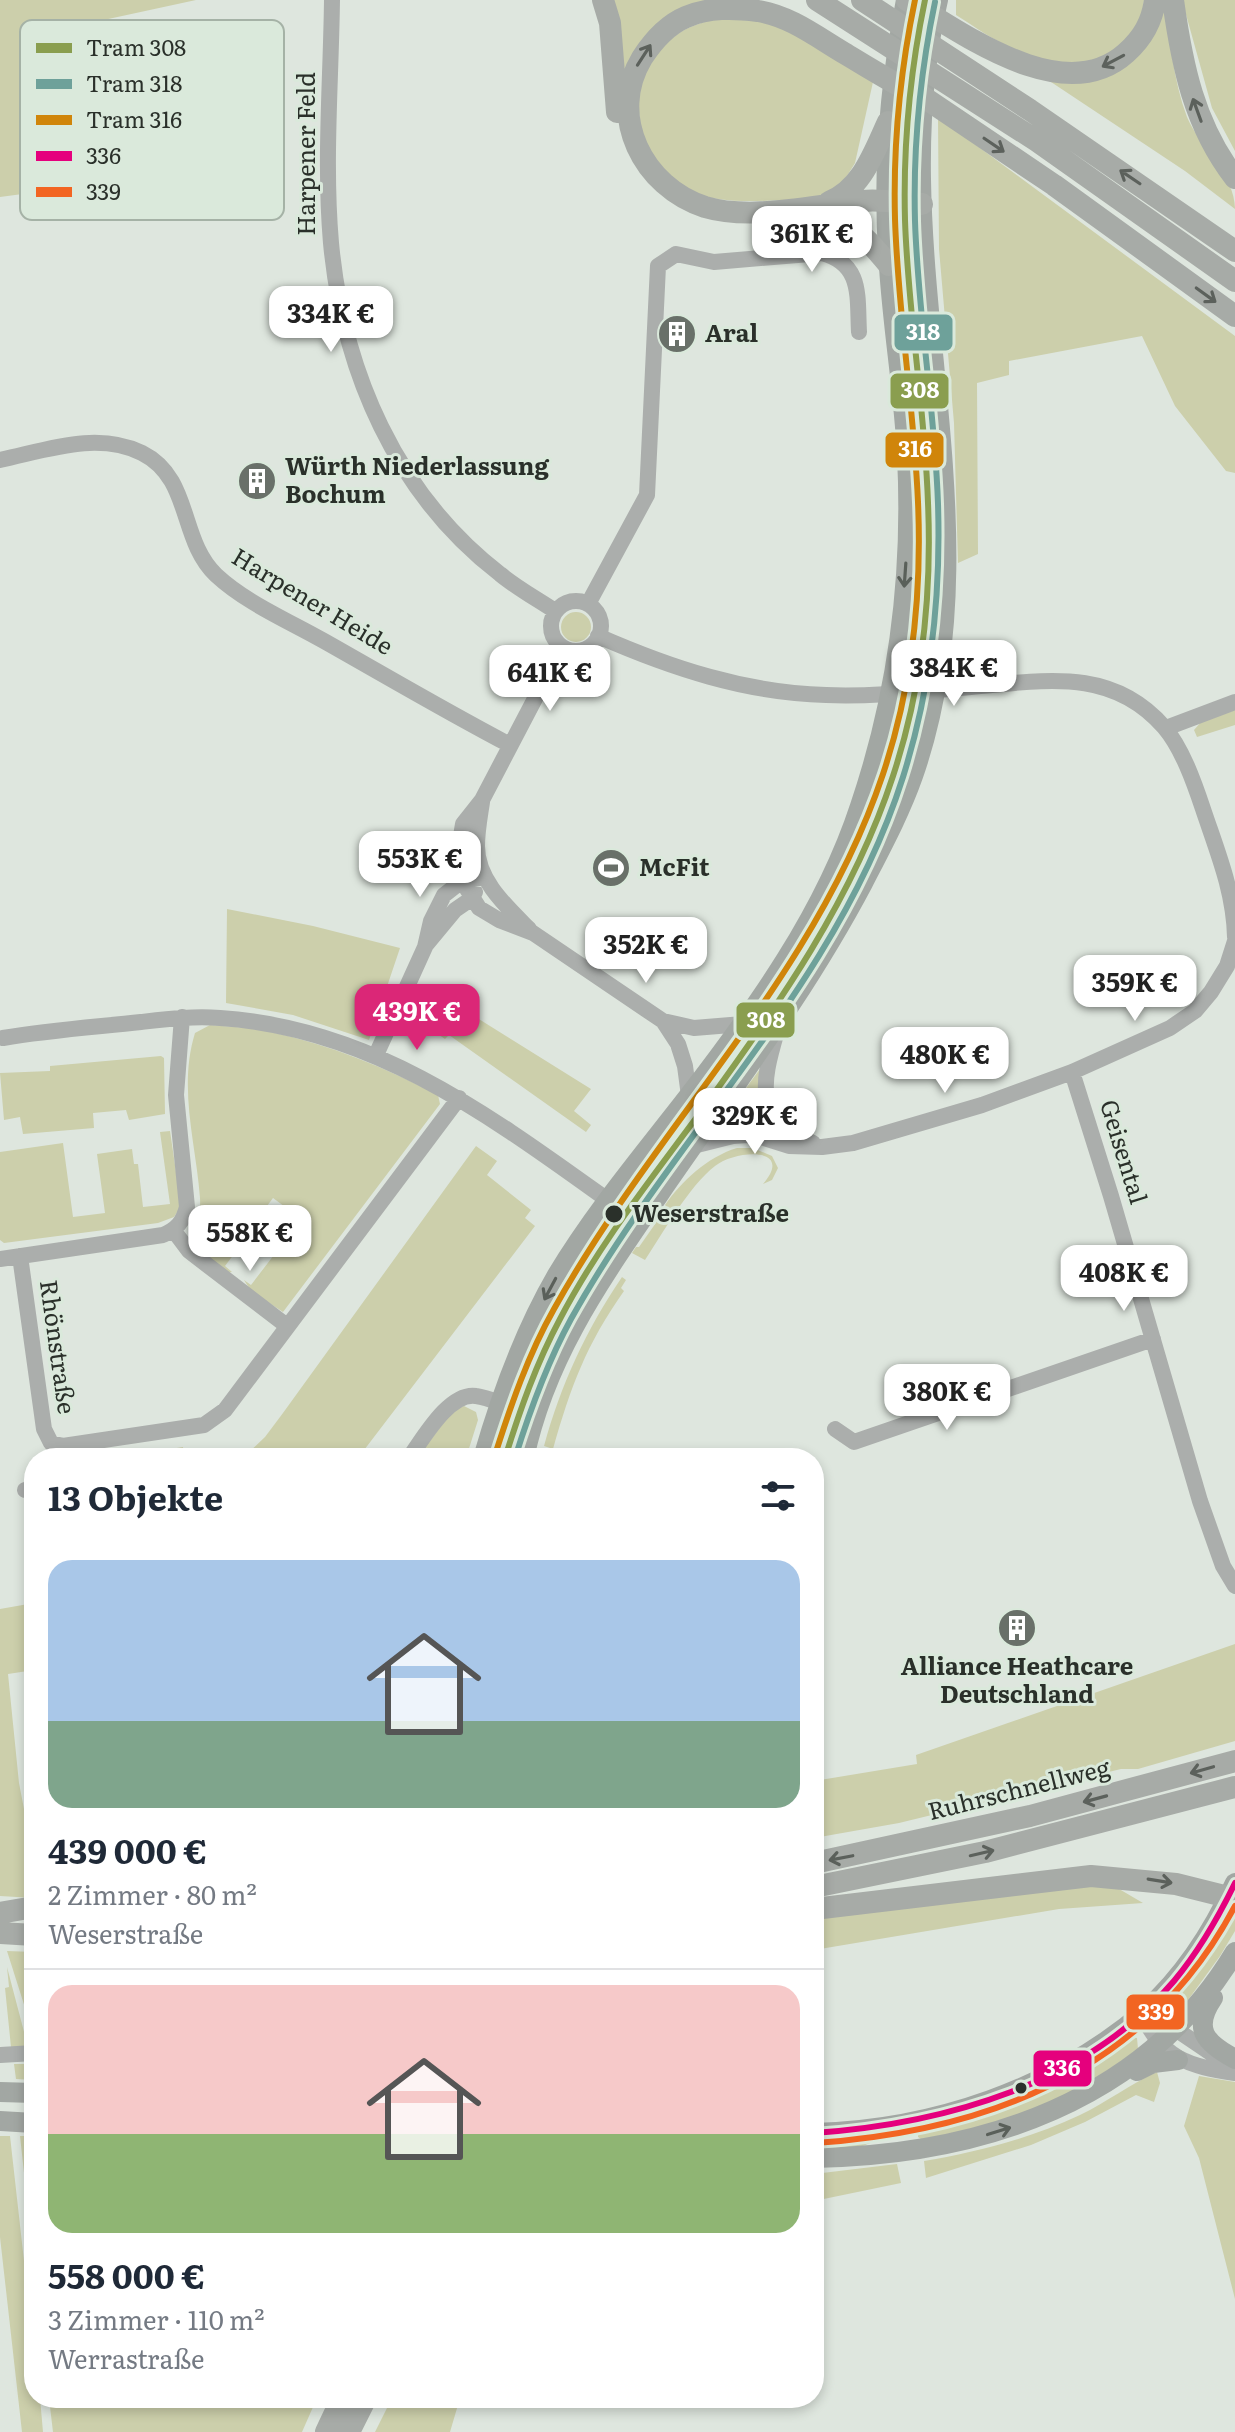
<!DOCTYPE html>
<html lang="de">
<meta charset="utf-8">
<style>
:root{--surface:#fff;--page:#f2f2f3;--text:#1f2937;--muted:#747a83;--line:#e0e1e3;--accent:#db2777}
body{margin:0;font-family:Literata,serif;background:var(--page);color:var(--text);height:100vh;display:flex;flex-direction:column;font-size:30px;white-space:nowrap}
*{box-sizing:border-box;margin:0}
p{font-size:26px;color:var(--muted)}
.icon{flex:none;width:44px;height:44px;fill:none;stroke:currentColor;stroke-width:2;stroke-linecap:round;stroke-linejoin:round}
.map{position:relative;flex:1;overflow:hidden}
.panel{position:absolute;left:24px;top:1448px;width:800px;height:960px;display:flex;flex-direction:column;background:var(--surface);border-radius:32px;box-shadow:0 4px 12px #0003}
.panel>*{flex:none}
.price{position:absolute;translate:-50% -68px;padding:0 18px;border-radius:16px;background:#fff;color:#222;font-size:26px;line-height:52px;filter:drop-shadow(0 2px 4px #0008)}
.price::after{content:'';position:absolute;left:50%;top:48px;width:24px;height:18px;margin-left:-12px;background:inherit;clip-path:polygon(0 0,100% 0,50% 100%)}
.price.current{background:var(--accent);color:#fff}
ul{padding:0;list-style:none}
li{display:grid;align-content:center;gap:16px;height:424px;padding:0 24px}
li+li{border-top:2px solid var(--line)}
li span{display:grid;place-items:center;height:248px;border-radius:24px;color:#555}
li>.icon{margin-inline-start:auto}
span .icon{width:144px;height:144px;fill:#fffc;stroke-width:1}
li b{font-size:34px}
h2{display:flex;justify-content:space-between;align-items:center;height:96px;padding:0 24px;font-size:34px}
.map>svg:first-child{display:block}
</style>
<div class="map">
<svg width="1235" height="2432" viewBox="0 0 1235 2432">
<rect width="100%" height="100%" fill="#dee6de"/>
<!-- green -->
<path fill="#cccfab" d="M0 0H196L39 34 30 50 41 37 60 189 0 197Z
M614 0H752L696 7 625 87Z
M956 0H1144C1143 8 1142 17 1139 24 1116 72 1055 69 1014 49 993 40 975 27 956 15Z
M1165 0C1170 39 1173 80 1187 117 1200 148 1235 175 1235 209L1185 171 1045 78H1086Z
M1182 0H1235V151L1212 108Z
M720 18 768 22 798 32 873 82 855 163 847 176 827 198C789 198 727 208 693 192 632 162 618 78 675 36 688 26 704 22 720 18Z
M938 117 1235 336V473L1226 471 1175 406 1142 336 1009 361V375L977 383 978 554 958 563 954 423 939 249Z
M929 472H932L937 594 928 673 921 674 929 621 932 566Z
M916 474H919C921 541 919 605 911 672L901 676Z
M561 627a15 15 0 1 1 30 0a15 15 0 1 1-30 0Z
M922 707C915 735 908 763 898 789 835 955 718 1093 619 1238L615 1234C701 1112 802 996 864 858 886 810 902 760 914 708Z
M895 709H900L901 716C890 758 878 799 861 838 811 955 731 1057 657 1158L653 1155 767 1004Z
M1235 710V725L1197 737 1194 730 1201 722Z
M227 909 313 926 400 948 369 1040 293 1015 226 1003Z
M423 988 474 1016 591 1089 574 1111 591 1125 586 1132 449 1035 445 1039 420 1022 418 1024 410 1019Z
M210 1025C230 1027 252 1027 271 1032 331 1045 384 1067 438 1095L440 1104 283 1312 251 1291 244 1280 251 1285 290 1234 281 1227 292 1212 273 1198 261 1214 271 1221 248 1251 240 1246 225 1266 232 1272 225 1273C216 1266 204 1260 201 1247 196 1231 201 1215 200 1198 196 1143 178 1088 195 1033Z
M161 1056 164 1058 165 1114 129 1120 126 1110 93 1113 94 1128 23 1134 20 1117 4 1120 0 1073 50 1071V1066Z
M760 1069 774 1127 786 1137 717 1134 716 1129Z
M170 1131 181 1206 174 1217 158 1223 4 1243 0 1240V1152L63 1143 73 1217 105 1213 97 1154 132 1149 134 1164H138L143 1207 170 1204 160 1132Z
M476 1146 497 1161 487 1175 531 1210 525 1218 535 1226 358 1458H243L265 1437 283 1413Z
M737 1148H753L772 1156 778 1168 772 1180 763 1184C795 1147 737 1149 715 1166 689 1186 663 1233 645 1260L632 1253 636 1247H639L667 1207 665 1205C681 1182 707 1157 737 1148Z
M594 1235 599 1238C553 1307 518 1377 497 1458H493C513 1378 549 1304 594 1235Z
M622 1277 626 1280 621 1288 624 1291C586 1345 571 1386 553 1449L544 1446C561 1384 586 1330 622 1277Z
M562 1316 566 1319 535 1386 515 1458H509L527 1394Z
M464 1406 476 1412 478 1420 466 1458H417L453 1410Z
M183 1447 184 1458H147L146 1453Z
M34 1603V1670L8 1674 19 1783 29 1835H34V1898L0 1896V1609Z
M1235 1644V1741L1138 1769H1121L899 1823 814 1838V1781L917 1764 916 1755Z
M1085 1883 1114 1886 1143 1903 1059 1909 814 1950V1915Z
M1235 1904V1931L1220 1956 1188 2000 1182 2004 1176 2002 1173 1996Z
M7 1951 34 1952V2036Z
M7 1967 28 2047H11L5 1988 9 1987Z
M1129 2036 1137 2038 1138 2049C1093 2083 1042 2111 988 2126 966 2132 943 2135 921 2139L918 2137V2129Z
M14 2064H34V2080L16 2079Z
M1157 2072 1160 2083 1154 2102 1136 2095 1085 2122 1031 2145 926 2178 924 2161C978 2152 1031 2138 1080 2115 1107 2102 1130 2084 1157 2072Z
M1199 2076 1235 2082V2299L1199 2158 1184 2126Z
M901 2132 898 2138 875 2141 853 2150 814 2152V2139Z
M0 2136H10L34 2350V2398H40L43 2432H22L0 2237Z
M20 2136H34V2265Z
M897 2164 901 2183 814 2201V2174Z
M49 2398H317L302 2432H53Z
M392 2398H460L450 2432H375Z"/>
<g fill="none" stroke-linecap="round" stroke-linejoin="round">
<!-- minor -->
<path stroke="#abaeac" stroke-width="16" d="M332 0C331 81 324 162 331 243 343 371 396 494 500 574 517 588 537 599 555 611
M0 460C47 450 97 431 142 453 192 478 179 540 216 575 246 603 289 621 324 641 386 676 447 712 510 745
M551 626a25 25 0 1 1 50 0a25 25 0 1 1-50 0Z
M588 604 647 495 658 266 676 254 714 262 822 253C863 264 857 297 859 332
M598 636C671 668 746 693 826 695 874 697 923 691 971 687 1042 681 1111 666 1164 727 1182 748 1194 782 1203 809 1217 851 1234 891 1235 937
M562 647 482 800 463 824 458 854 462 881 479 908 499 920 533 933 663 1021 678 1044 685 1066 689 1096
M1166 728 1235 702
M482 802C480 816 477 831 477 846 477 880 506 906 529 929
M426 945 455 910 471 899 475 892
M663 1021 694 1028 743 1024
M777 1031C761 1086 754 1117 813 1143
M3 1038C49 1030 95 1027 141 1022 168 1019 193 1016 220 1018 372 1028 489 1115 609 1201
M376 1055 425 947 431 921 444 895 462 881 485 877
M1072 1072 1111 1196 1200 1501 1223 1566 1235 1586
M693 1146 733 1136 748 1135 761 1137 789 1146 822 1147 853 1143 982 1105 1072 1072 1170 1028 1195 1011 1211 992 1227 966 1235 941
M174 1231 189 1251 287 1326
M20 1256 44 1429 51 1443 63 1446 204 1425 225 1410 459 1098
M0 1259 163 1235C177 1229 183 1222 187 1207L176 1095 182 1017
M835 1429 854 1442 1153 1339
M409 1458C423 1439 449 1392 476 1396 484 1397 492 1400 500 1403
M25 1490 34 1489
M1146 2009 1221 2060
M1142 2013C1161 2059 1189 2066 1235 2073
M0 2055 34 2053"/>
<!-- major -->
<path stroke="#a2a7a3" stroke-width="20" d="M483 1458C501 1395 524 1332 557 1275 595 1212 643 1155 688 1097 756 1009 825 913 860 806 898 694 913 574 907 456 904 393 893 330 889 267 882 177 889 88 906 0
M524 1458C546 1355 602 1278 660 1193 730 1091 805 993 863 883 881 848 900 813 913 776 1002 522 878 255 938 0
M1213 1998C1192 2029 1205 2043 1235 2059
M1137 2071 1153 2063 1178 2060
M0 2092 34 2093
M0 2121 34 2123
M814 2133C932 2130 1055 2089 1145 2011 1185 1975 1213 1931 1235 1883
M814 2158C981 2155 1145 2102 1235 1952"/>
<!-- highway -->
<path stroke="#a7aba7" stroke-width="22" d="M603 0 610 23 617 112
M817 0 1037 141 1235 281
M862 0 1030 110 1235 251
M907 0C962 33 1064 109 1126 53 1143 38 1152 22 1155 0
M1173 0C1182 65 1194 125 1235 178
M919 94 1054 185 1235 316
M829 202C862 189 874 152 888 122
M922 204C903 203 882 199 862 201 814 205 752 221 705 207 643 187 607 116 642 58 653 41 667 25 686 17 709 7 734 8 758 11 790 16 817 37 844 53 872 70 899 87 929 101
M822 219C860 227 865 237 889 265
M814 1863 1030 1816 1235 1761
M814 1887 985 1852 1235 1787
M814 1909 1091 1876 1176 1884 1228 1897
M0 1913 34 1907
M0 1933 34 1935
M326 2432 342 2398
M349 2432 366 2398"/>
<defs>
<path id="bus-1" d="M814 2133C944 2124 1087 2084 1174 1981 1199 1951 1218 1918 1235 1883"/>
<path id="bus-2" d="M815 2143C991 2131 1149 2069 1235 1906"/>
</defs>
<!-- bus-1 casing -->
<use href="#bus-1" stroke="#dae9db" stroke-width="12"/>
<!-- bus-2 casing -->
<use href="#bus-2" stroke="#dae9db" stroke-width="12"/>
<!-- bus-1 -->
<use href="#bus-1" stroke="#e5007d" stroke-width="6"/>
<!-- bus-2 -->
<use href="#bus-2" stroke="#f26522" stroke-width="6"/>
<defs>
<path id="tram-1" d="M505 1458C520 1410 536 1364 560 1319 599 1244 652 1178 702 1110 778 1006 853 899 893 776 922 688 932 595 928 503 925 408 908 314 905 220 903 146 910 72 925 0"/>
<path id="tram-2" d="M515 1458C530 1410 547 1363 571 1319 675 1132 837 986 903 777 931 688 941 596 938 504 935 410 918 316 915 221 913 148 920 74 935 2"/>
<path id="tram-3" d="M495 1455C511 1405 528 1355 554 1309 656 1125 815 978 883 774 912 687 922 594 918 502 914 407 898 314 895 219 893 145 900 72 915 0"/>
</defs>
<!-- tram-1 casing -->
<use href="#tram-1" stroke="#dae9db" stroke-width="12"/>
<!-- tram-2 casing -->
<use href="#tram-2" stroke="#dae9db" stroke-width="12"/>
<!-- tram-3 casing -->
<use href="#tram-3" stroke="#dae9db" stroke-width="12"/>
<!-- tram-1 -->
<use href="#tram-1" stroke="#8a9e4f" stroke-width="6"/>
<!-- tram-2 -->
<use href="#tram-2" stroke="#6ea19a" stroke-width="6"/>
<!-- tram-3 -->
<use href="#tram-3" stroke="#d0850a" stroke-width="6"/>
</g>
<!-- one-way arrows -->
<defs><path id="oneway-shaft" d="M-6 0H5M1.5-3L5.5 0L1.5 3" fill="none" stroke-width="1.6" stroke-linecap="round" stroke-linejoin="round" transform="scale(2)"/></defs>
<g stroke="#5c615c">
<use href="#oneway-shaft" transform="translate(644 55) rotate(-57)"/>
<use href="#oneway-shaft" transform="translate(1113 61) rotate(152)"/>
<use href="#oneway-shaft" transform="translate(1197 110) rotate(-110)"/>
<use href="#oneway-shaft" transform="translate(994 145) rotate(34)"/>
<use href="#oneway-shaft" transform="translate(1130 177) rotate(-146)"/>
<use href="#oneway-shaft" transform="translate(1206 295) rotate(36)"/>
<use href="#oneway-shaft" transform="translate(1202 1770) rotate(164)"/>
<use href="#oneway-shaft" transform="translate(1095 1799) rotate(165)"/>
<use href="#oneway-shaft" transform="translate(982 1853) rotate(-13)"/>
<use href="#oneway-shaft" transform="translate(841 1858) rotate(169)"/>
<use href="#oneway-shaft" transform="translate(1160 1881) rotate(9)"/>
</g>
<g stroke="#5a605a">
<use href="#oneway-shaft" transform="translate(905 575) rotate(94)"/>
<use href="#oneway-shaft" transform="translate(550 1289) rotate(118)"/>
<use href="#oneway-shaft" transform="translate(999 2131) rotate(-17)"/>
</g>
<!-- icons -->
<defs>
<symbol id="building-disc" viewBox="-11 -11 22 22"><circle r="9.5" fill="#697069" stroke="#dae9db"/><path d="M-4-6H4V6H1V3H-1V6H-4ZM-2.5-4.3h1.7v1.8h-1.7ZM.8-4.3h1.7v1.8H.8ZM-2.5-1h1.7V.8h-1.7ZM.8-1h1.7V.8H.8Z" fill="#fff"/></symbol>
<symbol id="stadium-disc" viewBox="-11 -11 22 22"><circle r="9.5" fill="#697069" stroke="#dae9db"/><path d="M0-5a6.5 5 0 1 0 0 10a6.5 5 0 1 0 0-10ZM-3.5-1.8h7v3.6h-7Z" fill="#fff"/></symbol>
</defs>
<g fill-rule="evenodd">
<use href="#building-disc" x="655" y="312" width="44" height="44"/>
<use href="#building-disc" x="235" y="459" width="44" height="44"/>
<use href="#stadium-disc" x="589" y="846" width="44" height="44"/>
<use href="#building-disc" x="995" y="1606" width="44" height="44"/>
</g>
<!-- markers -->
<g fill="#2a302a" stroke="#dae9db" stroke-width="3">
<circle cx="614" cy="1214" r="10"/>
<circle cx="1021" cy="2088" r="7"/>
</g>
<g text-anchor="middle" stroke-width="6" stroke-linejoin="round" paint-order="stroke">
<!-- street labels -->
<g font-size="24" fill="#2a302a" stroke="#dae9db">
<text transform="translate(307 154) rotate(-90)" y="8">Harpener Feld</text>
<text transform="translate(312 602) rotate(31)" y="8">Harpener Heide</text>
<text transform="translate(1123 1152) rotate(73)" y="8">Geisental</text>
<text transform="translate(57 1347) rotate(82)" y="8">Rhönstraße</text>
<text transform="translate(1019 1790) rotate(-14)" y="8">Ruhrschnellweg</text>
</g>
<!-- poi labels -->
<g font-size="24" font-weight="bold" fill="#2a302a" stroke="#dae9db" text-anchor="start">
<text x="705" y="342">Aral</text>
<text x="285" y="475">Würth Niederlassung<tspan x="285" dy="28">Bochum</tspan></text>
<text x="639" y="876">McFit</text>
<text x="1017" y="1675" text-anchor="middle">Alliance Heathcare<tspan x="1017" dy="28">Deutschland</tspan></text>
</g>
<!-- stop labels -->
<g font-size="24" font-weight="bold" fill="#2a302a" stroke="#dae9db" text-anchor="start">
<text x="632" y="1222">Weserstraße</text>
</g>
</g>
<!-- legend -->
<rect x="20" y="20" width="264" height="200" rx="12" fill="#dae9db" stroke="#a5b2a6" stroke-width="2"/>
<rect x="36" y="43" width="36" height="10" fill="#8a9e4f"/>
<rect x="36" y="79" width="36" height="10" fill="#6ea19a"/>
<rect x="36" y="115" width="36" height="10" fill="#d0850a"/>
<rect x="36" y="151" width="36" height="10" fill="#e5007d"/>
<rect x="36" y="187" width="36" height="10" fill="#f26522"/>
<g font-size="22" fill="#2a302a">
<text x="86" y="56">Tram 308</text>
<text x="86" y="92">Tram 318</text>
<text x="86" y="128">Tram 316</text>
<text x="86" y="164">336</text>
<text x="86" y="200">339</text>
</g>
<g stroke="#dae9db" stroke-width="3">
<rect x="893" y="313" width="61" height="39" rx="8" fill="#6ea19a"/>
<rect x="889" y="372" width="61" height="38" rx="8" fill="#8a9e4f"/>
<rect x="884" y="431" width="61" height="38" rx="8" fill="#d0850a"/>
<rect x="735" y="1001" width="61" height="38" rx="8" fill="#8a9e4f"/>
<rect x="1125" y="1993" width="61" height="38" rx="8" fill="#f26522"/>
<rect x="1032" y="2049" width="61" height="39" rx="8" fill="#e5007d"/>
</g>
<g font-size="22" text-anchor="middle" font-weight="bold" fill="#fff">
<text x="923" y="340">318</text>
<text x="920" y="398">308</text>
<text x="915" y="457">316</text>
<text x="766" y="1028">308</text>
<text x="1156" y="2020">339</text>
<text x="1062" y="2076">336</text>
</g>
</svg>
<b class="price" style="left:812px;top:274px">361K €</b>
<b class="price" style="left:331px;top:354px">334K €</b>
<b class="price" style="left:954px;top:708px">384K €</b>
<b class="price" style="left:550px;top:713px">641K €</b>
<b class="price" style="left:420px;top:899px">553K €</b>
<b class="price" style="left:646px;top:985px">352K €</b>
<b class="price" style="left:1135px;top:1023px">359K €</b>
<b class="price current" style="left:417px;top:1052px">439K €</b>
<b class="price" style="left:945px;top:1095px">480K €</b>
<b class="price" style="left:755px;top:1156px">329K €</b>
<b class="price" style="left:250px;top:1273px">558K €</b>
<b class="price" style="left:1124px;top:1313px">408K €</b>
<b class="price" style="left:947px;top:1432px">380K €</b>
<section class="panel">
<h2>13 Objekte<svg class="icon" aria-label="filters" viewBox="0 0 24 24"><path d="M4 7h16M4 17h16"/><circle cx="9" cy="7" r="2"/><circle cx="15" cy="17" r="2"/></svg></h2>
<ul>
<li><span style="background:linear-gradient(#a9c7e8 65%,#7fa58c 0)"><svg class="icon" aria-label="home" viewBox="0 0 24 24"><path d="M3 11l9-7 9 7M6 9v11h12V9"/></svg></span><div><b>439 000 €</b><p>2 Zimmer · 80 m²</p><p>Weserstraße</p></div></li>
<li><span style="background:linear-gradient(#f6c9c9 60%,#8fb573 0)"><svg class="icon" aria-label="home" viewBox="0 0 24 24"><path d="M3 11l9-7 9 7M6 9v11h12V9"/></svg></span><div><b>558 000 €</b><p>3 Zimmer · 110 m²</p><p>Werrastraße</p></div></li>
</ul>
</section>
</div>
